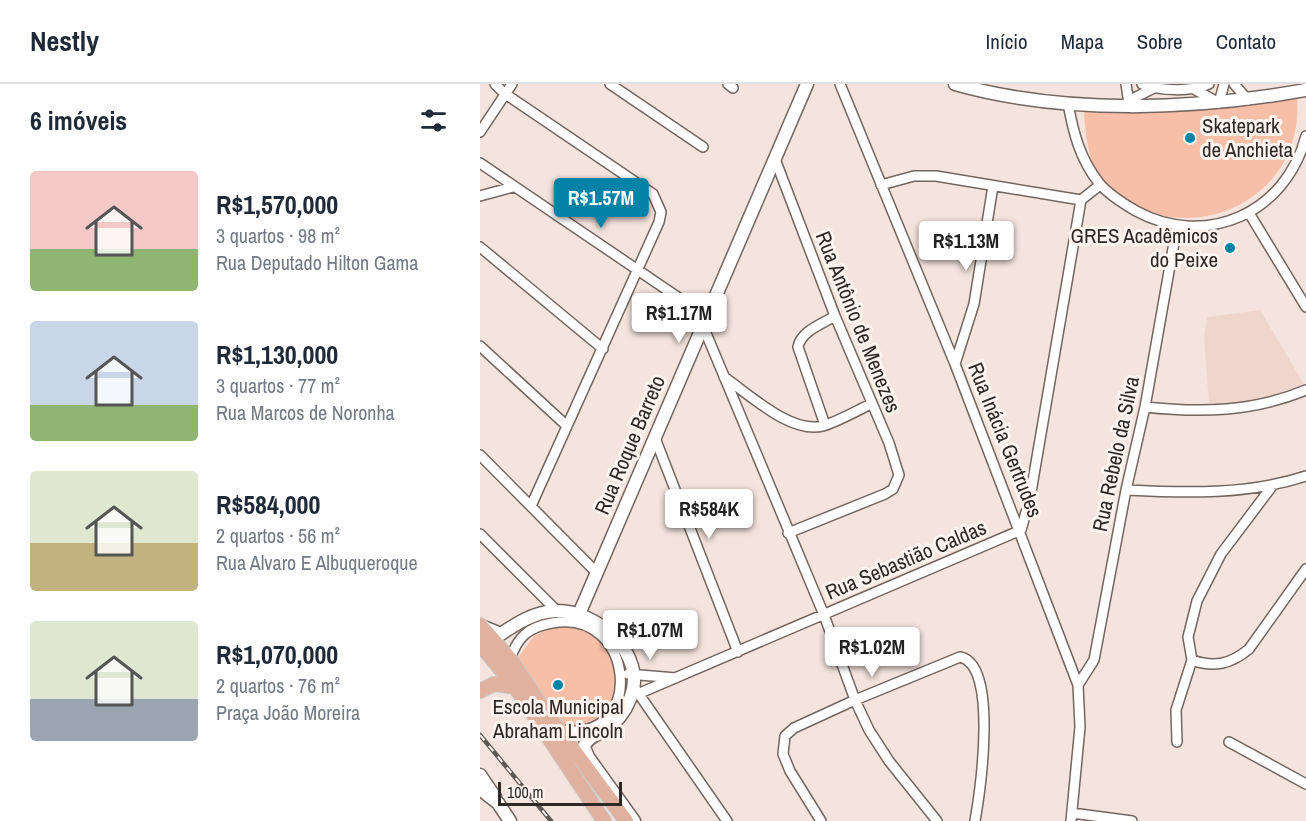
<!DOCTYPE html>
<html lang="pt">
<meta charset="utf-8">
<style>
:root{--surface:#fff;--page:#f2f2f3;--text:#1f2937;--muted:#747a83;--line:#e0e1e3;--accent:#0083a6}
body{margin:0;font-family:"Archivo Narrow",sans-serif;background:var(--page);color:var(--text);height:100vh;display:flex;flex-direction:column;font-size:22px;white-space:nowrap}
*{box-sizing:border-box;margin:0}
p{font-size:20px;color:var(--muted)}
.icon{flex:none;width:33px;height:33px;fill:none;stroke:currentColor;stroke-width:2;stroke-linecap:round;stroke-linejoin:round}
.map{position:relative;flex:1;overflow:hidden}
.side{display:flex;flex-direction:column;background:var(--surface);width:480px}
.side>*{flex:none}
.scale{position:absolute;left:18px;bottom:15px;width:124px;box-sizing:border-box;padding-left:6px;border:3px solid #2f2926;border-top:0;font-size:16px;line-height:21px;white-space:nowrap;color:#2f2926;-webkit-text-stroke:4px #fdf3ef;paint-order:stroke}
.price{position:absolute;translate:-50% -51px;padding:0 14px;border-radius:6px;background:#fff;color:#222;font-size:20px;line-height:39px;filter:drop-shadow(0 2px 3px #0008)}
.price::after{content:'';position:absolute;left:50%;top:36px;width:18px;height:14px;margin-left:-9px;background:inherit;clip-path:polygon(0 0,100% 0,50% 100%)}
.price.current{background:var(--accent);color:#fff}
ul{padding:0;list-style:none}
li{display:flex;align-items:center;gap:18px;height:150px;padding:0 30px}
li span{display:grid;place-items:center;flex:none;width:168px;height:120px;border-radius:6px;color:#555}
li>.icon{margin-inline-start:auto}
span .icon{width:72px;height:72px;fill:#fffc;stroke-width:1}
li b{font-size:26px}
h2{display:flex;justify-content:space-between;align-items:center;height:72px;padding:0 30px;font-size:26px}
header{display:flex;align-items:center;gap:36px;box-sizing:border-box;height:84px;padding:0 30px;background:var(--surface);border-bottom:2px solid var(--line)}
header strong{font-size:28px}
nav{display:flex;gap:33px;margin-inline-start:auto;font-size:21px}
main{display:flex;flex:1;min-height:0}
.map>svg:first-child{display:block}
</style>
<header>
<strong>Nestly</strong>
<nav><a>Início</a><a>Mapa</a><a>Sobre</a><a>Contato</a></nav>
</header>
<main>
<section class="side">
<h2>6 imóveis<svg class="icon" aria-label="filters" viewBox="0 0 24 24"><path d="M4 7h16M4 17h16"/><circle cx="9" cy="7" r="2"/><circle cx="15" cy="17" r="2"/></svg></h2>
<ul>
<li><span style="background:linear-gradient(#f6c9c9 65%,#8fb573 0)"><svg class="icon" aria-label="home" viewBox="0 0 24 24"><path d="M3 11l9-7 9 7M6 9v11h12V9"/></svg></span><div><b>R$1,570,000</b><p>3 quartos · 98 m²</p><p>Rua Deputado Hilton Gama</p></div></li>
<li><span style="background:linear-gradient(#c9d6e8 70%,#8fb573 0)"><svg class="icon" aria-label="home" viewBox="0 0 24 24"><path d="M3 11l9-7 9 7M6 9v11h12V9"/></svg></span><div><b>R$1,130,000</b><p>3 quartos · 77 m²</p><p>Rua Marcos de Noronha</p></div></li>
<li><span style="background:linear-gradient(#dfe7d0 60%,#c2b280 0)"><svg class="icon" aria-label="home" viewBox="0 0 24 24"><path d="M3 11l9-7 9 7M6 9v11h12V9"/></svg></span><div><b>R$584,000</b><p>2 quartos · 56 m²</p><p>Rua Alvaro E Albuqueroque</p></div></li>
<li><span style="background:linear-gradient(#dfe7d0 65%,#9aa5b1 0)"><svg class="icon" aria-label="home" viewBox="0 0 24 24"><path d="M3 11l9-7 9 7M6 9v11h12V9"/></svg></span><div><b>R$1,070,000</b><p>2 quartos · 76 m²</p><p>Praça João Moreira</p></div></li>
</ul>
</section>
<div class="map">
<svg width="826" height="737" viewBox="0 0 826 737">
<rect width="100%" height="100%" fill="#f5e4de"/>
<!-- built -->
<path fill="#efd6cd" d="M780 226 824 300 786 314 748 320 729 319 724 254 727 233Z"/>
<!-- green -->
<path fill="#f8bfa8" d="M817 13C826 124 694 173 623 98 609 83 605 48 604 28Z
M76 541C83 542 92 540 99 543 153 566 150 644 83 642L37 575 54 552Z"/>
<g fill="none" stroke-linecap="round" stroke-linejoin="round">
<defs>
<path id="street" d="M15 0 24 9 173 110 181 128 179 138 51 422
M130 0 223 63
M248 0 253 4
M360 0 475 280 598 601 600 643 591 737
M646 0 649 20
M662 0C680 7 711 8 729 0
M754 0 768 16
M714 5 739 19 744 0
M650 16 674 4
M588 19C593 48 600 75 619 99 628 110 644 120 656 127 726 165 806 129 826 52
M0 48 32 0
M295 75 355 232 409 359 419 391 413 405 405 410 308 449
M0 79 227 233
M401 101 434 92H456L601 116
M0 112 33 103
M601 116 620 101
M769 129 826 223
M0 163 123 265
M223 242 344 531 375 616 389 646 409 677 457 737
M0 262 87 342
M475 280 494 220 513 102
M244 293C270 311 311 350 343 342 359 337 376 327 391 320
M665 323C721 329 773 328 826 306
M345 341 318 263C321 247 342 240 355 232
M175 354 258 568
M0 371 117 489
M646 406C706 409 768 411 826 392
M0 450 77 527
M30 575C38 553 48 543 72 539 155 523 168 660 80 646
M712 576C734 584 751 580 769 565L826 485
M148 590 196 594
M598 601 614 576 646 406 665 323 697 142
M156 606 247 737
M160 609 541 446 550 414 601 116
M697 658 696 626 712 576 708 553 717 517 741 470 793 401
M749 658 826 700
M592 729 652 737
M341 737 310 687 303 670 305 652 314 644 375 616 480 573C519 580 500 708 495 737"/>
<path id="secondary" d="M475 0C585 31 714 26 826 6
M99 530 327 0
M1 542 21 550C37 539 55 528 75 527 116 525 169 571 150 615 146 625 138 637 128 644 120 650 107 652 104 663L108 673 154 737
M0 691 15 713
M0 705 18 719 30 737"/>
<path id="primary" d="M0 541 30 575 64 626 146 737
M0 560 35 603 124 737
M0 607 14 600 35 603"/>
</defs>
<!-- street casing -->
<use href="#street" stroke="#73655f" stroke-width="12"/>
<!-- secondary casing -->
<use href="#secondary" stroke="#73655f" stroke-width="15"/>
<!-- primary casing -->
<use href="#primary" stroke="#c9c7c7" stroke-width="16"/>
<!-- street -->
<use href="#street" stroke="#fff" stroke-width="9"/>
<!-- secondary -->
<use href="#secondary" stroke="#fff" stroke-width="12"/>
<!-- primary -->
<use href="#primary" stroke="#e0b19e" stroke-width="14"/>
<defs>
<path id="rail" d="M0 651 71 737"/>
</defs>
<!-- rail casing -->
<use href="#rail" stroke="#615854" stroke-width="4.5"/>
<!-- rail -->
<use href="#rail" stroke="#fdf3ef" stroke-width="2" stroke-dasharray="7" stroke-linecap="butt"/>
</g>
<!-- markers -->
<g fill="#0083a6" stroke="#fdf3ef" stroke-width="2">
<circle cx="710" cy="54" r="6"/>
<circle cx="750" cy="164" r="6"/>
<circle cx="78" cy="601" r="6"/>
</g>
<g text-anchor="middle" stroke-width="6" stroke-linejoin="round" paint-order="stroke">
<!-- poi labels -->
<g font-size="21" fill="#2f2926" stroke="#fdf3ef" text-anchor="start">
<text x="722" y="49">Skatepark<tspan x="722" dy="24">de Anchieta</tspan></text>
<text x="738" y="159" text-anchor="end">GRES Acadêmicos<tspan x="738" dy="24">do Peixe</tspan></text>
<text x="78" y="630" text-anchor="middle">Escola Municipal<tspan x="78" dy="24">Abraham Lincoln</tspan></text>
</g>
<!-- street labels -->
<g font-size="21" fill="#2f2926" stroke="#fdf3ef">
<text transform="translate(378 238) rotate(68)" y="7">Rua Antônio de Menezes</text>
<text transform="translate(525 356) rotate(68)" y="7">Rua Inácia Gertrudes</text>
<text transform="translate(150 361) rotate(-67)" y="7">Rua Roque Barreto</text>
<text transform="translate(636 370) rotate(-78)" y="7">Rua Rebelo da Silva</text>
<text transform="translate(426 476) rotate(-23)" y="7">Rua Sebastião Caldas</text>
</g>
</g>
</svg>
<div class="scale">100 m</div>
<b class="price current" style="left:121px;top:145px">R$1.57M</b>
<b class="price" style="left:486px;top:188px">R$1.13M</b>
<b class="price" style="left:199px;top:260px">R$1.17M</b>
<b class="price" style="left:229px;top:456px">R$584K</b>
<b class="price" style="left:170px;top:577px">R$1.07M</b>
<b class="price" style="left:392px;top:594px">R$1.02M</b>
</div>
</main>
